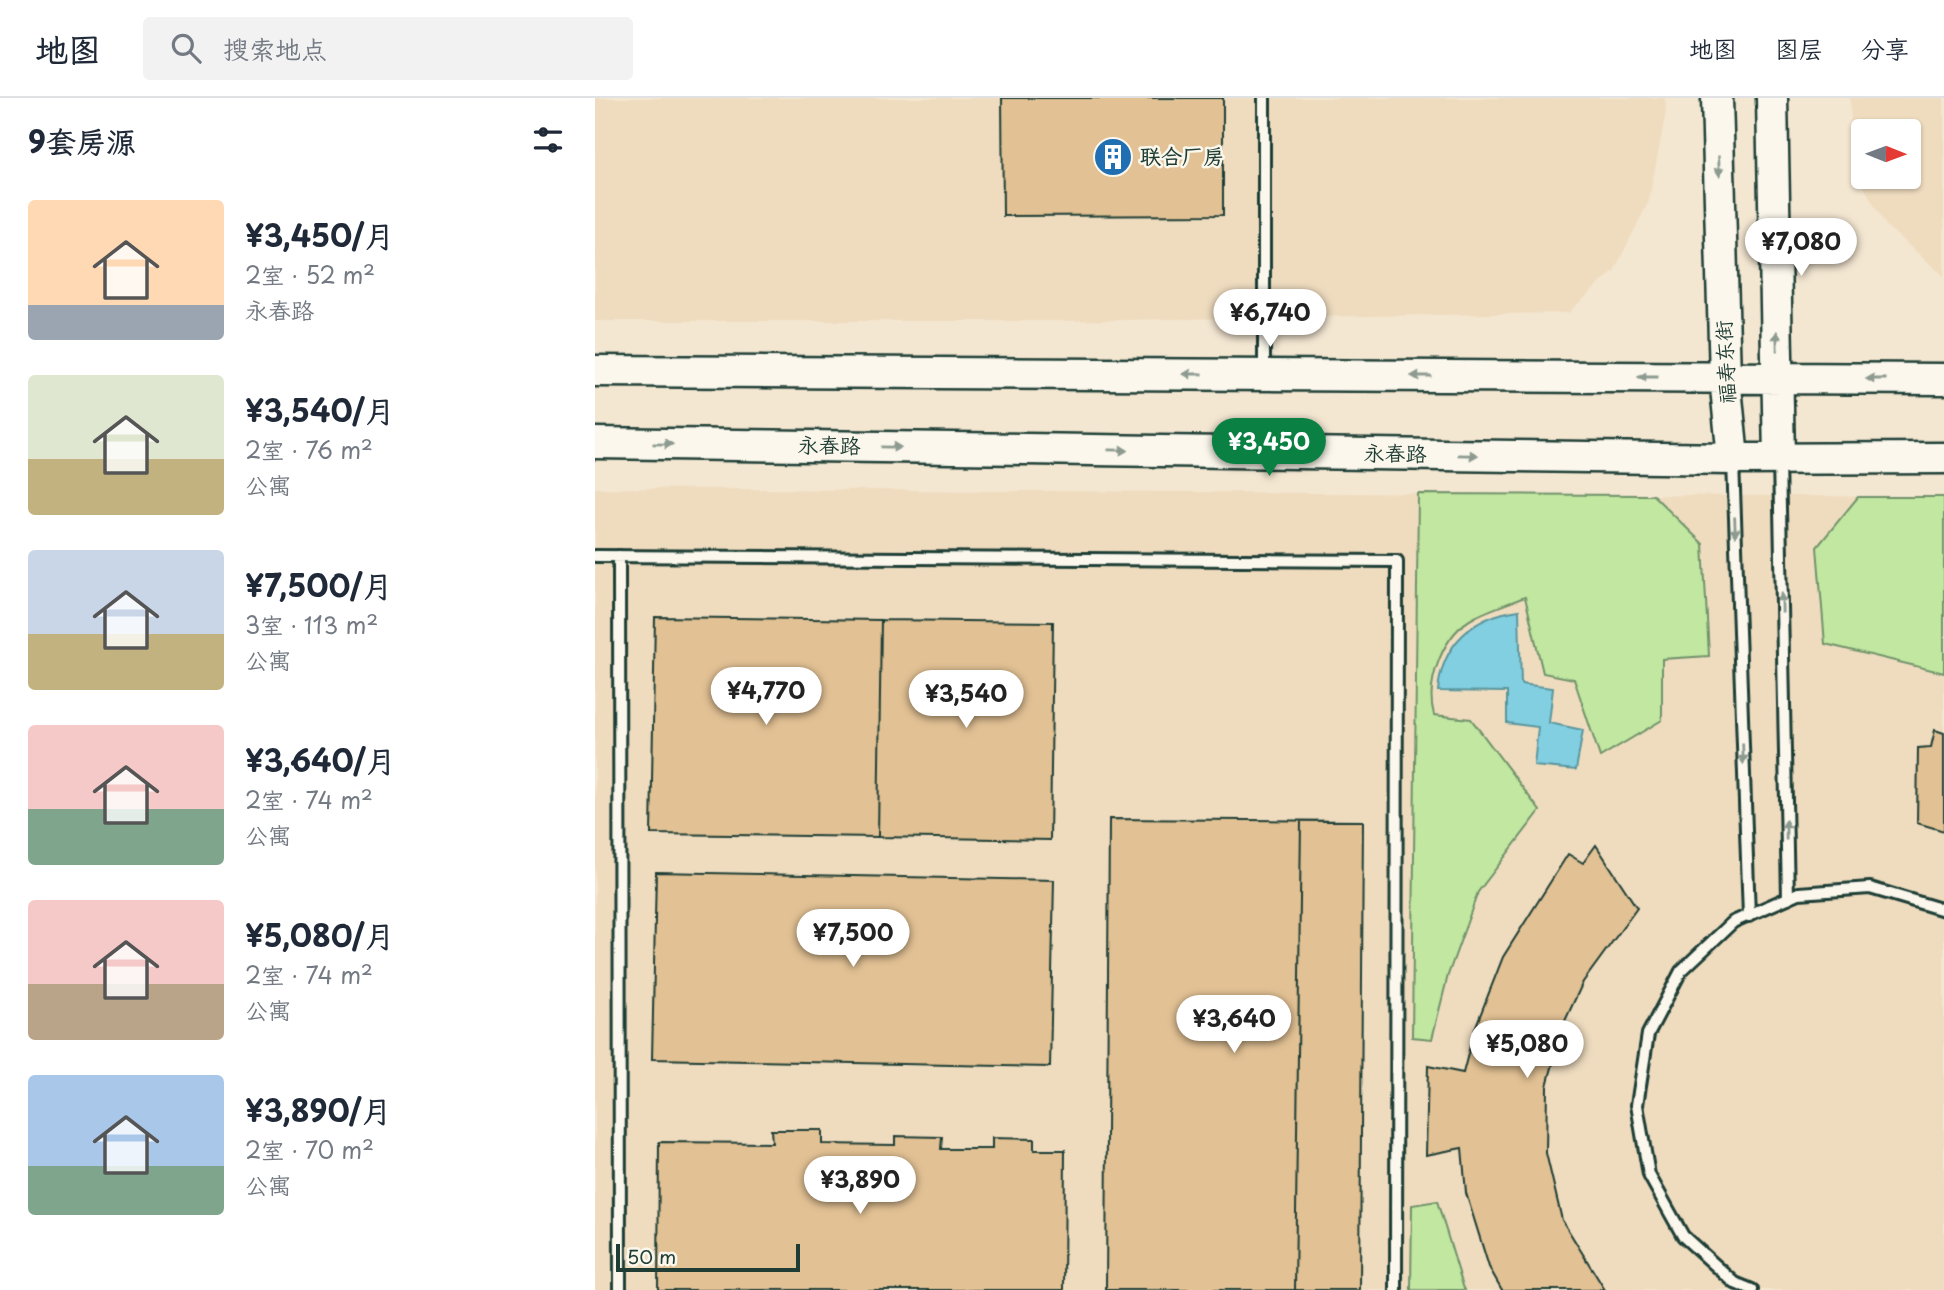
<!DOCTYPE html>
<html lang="zh">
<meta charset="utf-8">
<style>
:root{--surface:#fff;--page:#f2f2f3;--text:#1f2937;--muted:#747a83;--line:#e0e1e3;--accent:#0b8043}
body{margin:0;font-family:"Playpen Sans","LXGW WenKai TC",sans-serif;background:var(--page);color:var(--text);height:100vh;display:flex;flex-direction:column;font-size:26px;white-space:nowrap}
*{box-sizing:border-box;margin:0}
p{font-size:23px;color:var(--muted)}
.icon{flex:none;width:38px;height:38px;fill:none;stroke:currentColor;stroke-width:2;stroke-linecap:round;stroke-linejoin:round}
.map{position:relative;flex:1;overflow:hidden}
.panel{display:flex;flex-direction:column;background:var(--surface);width:595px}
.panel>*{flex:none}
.needle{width:46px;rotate:91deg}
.fabs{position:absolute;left:1256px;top:21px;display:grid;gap:14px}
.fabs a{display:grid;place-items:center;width:70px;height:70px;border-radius:7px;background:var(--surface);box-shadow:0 2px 5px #0004;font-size:35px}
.scale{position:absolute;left:21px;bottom:18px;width:184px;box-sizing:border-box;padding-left:7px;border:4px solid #1f3d34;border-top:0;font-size:19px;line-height:24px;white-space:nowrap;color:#1f3d34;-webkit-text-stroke:5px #fbf7ec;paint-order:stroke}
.price{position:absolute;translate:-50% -60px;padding:0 16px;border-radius:24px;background:#fff;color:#222;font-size:23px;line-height:46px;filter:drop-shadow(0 2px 4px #0008)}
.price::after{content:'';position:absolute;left:50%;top:42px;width:21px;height:16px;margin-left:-10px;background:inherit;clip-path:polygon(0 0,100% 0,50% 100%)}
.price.on{background:var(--accent);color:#fff}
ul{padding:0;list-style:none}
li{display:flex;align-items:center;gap:21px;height:175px;padding:0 28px}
li span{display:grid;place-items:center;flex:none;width:196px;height:140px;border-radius:7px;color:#555}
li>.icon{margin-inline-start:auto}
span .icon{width:84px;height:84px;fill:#fffc;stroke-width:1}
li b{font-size:30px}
h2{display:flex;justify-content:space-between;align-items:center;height:84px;padding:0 28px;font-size:30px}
header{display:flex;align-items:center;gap:42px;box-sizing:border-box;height:98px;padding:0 35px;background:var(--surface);border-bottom:2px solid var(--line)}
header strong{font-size:33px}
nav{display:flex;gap:38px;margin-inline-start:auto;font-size:24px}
.search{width:490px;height:63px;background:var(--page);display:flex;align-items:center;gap:18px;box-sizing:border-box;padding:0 24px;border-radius:7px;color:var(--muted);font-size:26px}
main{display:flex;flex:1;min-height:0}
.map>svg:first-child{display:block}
</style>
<header>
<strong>地图</strong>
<div class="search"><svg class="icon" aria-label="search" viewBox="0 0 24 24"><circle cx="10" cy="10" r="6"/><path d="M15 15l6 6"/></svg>搜索地点</div>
<nav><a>地图</a><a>图层</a><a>分享</a></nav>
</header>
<main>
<section class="panel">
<h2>9套房源<svg class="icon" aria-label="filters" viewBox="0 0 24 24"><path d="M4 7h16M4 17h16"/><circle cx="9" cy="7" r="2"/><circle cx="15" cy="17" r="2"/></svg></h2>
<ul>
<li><span style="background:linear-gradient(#ffd9b3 75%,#9aa5b1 0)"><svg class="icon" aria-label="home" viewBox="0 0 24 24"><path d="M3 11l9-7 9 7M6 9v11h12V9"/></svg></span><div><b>¥3,450/月</b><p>2室 · 52 m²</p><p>永春路</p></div></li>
<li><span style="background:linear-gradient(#dfe7d0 60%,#c2b280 0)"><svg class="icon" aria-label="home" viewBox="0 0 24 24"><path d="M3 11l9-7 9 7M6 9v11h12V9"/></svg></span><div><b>¥3,540/月</b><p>2室 · 76 m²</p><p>公寓</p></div></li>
<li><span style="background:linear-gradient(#c9d6e8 60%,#c2b280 0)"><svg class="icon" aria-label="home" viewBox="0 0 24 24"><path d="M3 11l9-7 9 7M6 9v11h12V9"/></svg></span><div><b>¥7,500/月</b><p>3室 · 113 m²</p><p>公寓</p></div></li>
<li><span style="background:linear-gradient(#f6c9c9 60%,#7fa58c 0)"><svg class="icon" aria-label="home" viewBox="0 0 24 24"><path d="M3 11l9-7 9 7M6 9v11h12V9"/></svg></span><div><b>¥3,640/月</b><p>2室 · 74 m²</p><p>公寓</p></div></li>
<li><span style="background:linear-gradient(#f6c9c9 60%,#b9a48a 0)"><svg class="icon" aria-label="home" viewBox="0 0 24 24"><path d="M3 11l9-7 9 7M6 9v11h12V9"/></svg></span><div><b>¥5,080/月</b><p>2室 · 74 m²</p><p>公寓</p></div></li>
<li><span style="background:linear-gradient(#a9c7e8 65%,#7fa58c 0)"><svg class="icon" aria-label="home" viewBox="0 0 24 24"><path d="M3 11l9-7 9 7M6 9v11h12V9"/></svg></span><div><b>¥3,890/月</b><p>2室 · 70 m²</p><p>公寓</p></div></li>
</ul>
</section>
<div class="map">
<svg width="1349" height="1192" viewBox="0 0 1349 1192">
<rect width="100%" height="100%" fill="#f4e7d2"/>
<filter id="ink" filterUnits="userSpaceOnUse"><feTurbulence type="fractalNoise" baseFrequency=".0143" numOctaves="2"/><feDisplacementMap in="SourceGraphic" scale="14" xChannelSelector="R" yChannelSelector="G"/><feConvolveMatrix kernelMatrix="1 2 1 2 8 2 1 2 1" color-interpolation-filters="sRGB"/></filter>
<g filter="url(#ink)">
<!-- built -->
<path fill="#efdcbf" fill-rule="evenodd" d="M0 0H1070L1071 14 1054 103 1019 173 973 215 464 223H0Z
M1255 0H1349V178L1291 128 1257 68ZM1314 33V79H1269V33Z
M0 390 1349 399V1192H0Z"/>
<!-- green -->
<path fill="#c2e7a1" stroke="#70926a" stroke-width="2" d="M823 396 1058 397 1108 446 1114 558 1067 561V622L1005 659 979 581 948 575 930 499C914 505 895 511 880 519 848 535 830 584 839 617L876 621 945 713 883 794 853 877 837 941 817 939Z
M1263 399H1349V575L1230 546 1222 449Z
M842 1103 868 1188 870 1192H816L817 1107Z"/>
<!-- water -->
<path fill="#82cfe1" stroke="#5a959c" stroke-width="2" d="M924 512 926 586 958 590 954 625 988 632 981 672 939 668 943 629 912 625V594L843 593C847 545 879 518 924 512Z"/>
<!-- building -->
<path fill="#e2c194" stroke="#1f3d34" stroke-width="2" d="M407 0H628V117L408 118Z
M60 519 286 522 283 739 56 736Z
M286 522 458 524 455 742 283 739Z
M1340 632 1349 635V733L1322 725 1323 650 1336 649Z
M514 721 768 723 765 1192H511Z
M706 723H768L765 1192H700Z
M1001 747 1042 810 988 884 969 925 952 988 951 1055 967 1122 1010 1192H907L894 1169 871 1095 867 1050 831 1057 833 968 868 975 879 933 908 859 973 756 988 765Z
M61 774 459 782 455 969 57 961Z
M176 1032H227V1046L300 1047V1038L347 1039 346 1051H397V1040L439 1041V1052H470L469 1192H63L64 1044 177 1045Z"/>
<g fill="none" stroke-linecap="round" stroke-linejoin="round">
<defs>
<path id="service" d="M669 0V274
M1184 362 1193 800
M1138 363 1154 818
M0 458 802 463 801 1192
M24 458 25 1192
M1157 1192 1140 1185 1088 1138 1054 1077 1042 1007 1053 936 1086 873 1138 824 1204 795 1275 790 1349 812"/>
<path id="secondary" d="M1122 0 1130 279 1138 361
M1177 0 1184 361
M0 273 1349 281
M0 345 1138 361 1349 360"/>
</defs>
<!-- service casing -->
<use href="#service" stroke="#1f3d34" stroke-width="16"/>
<!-- secondary casing -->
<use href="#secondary" stroke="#1f3d34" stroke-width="35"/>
<!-- service -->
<use href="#service" stroke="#fbf7ec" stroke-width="10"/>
<!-- secondary -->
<use href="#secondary" stroke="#fbf7ec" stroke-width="30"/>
</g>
<!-- one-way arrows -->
<defs><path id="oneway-solid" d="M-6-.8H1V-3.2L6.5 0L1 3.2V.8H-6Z" transform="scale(1.75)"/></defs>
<g fill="#8d9a90">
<use href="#oneway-solid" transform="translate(1124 68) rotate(88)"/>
<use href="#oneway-solid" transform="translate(1182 243) rotate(-91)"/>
<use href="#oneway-solid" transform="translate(598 276) rotate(-180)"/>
<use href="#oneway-solid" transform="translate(826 278) rotate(-180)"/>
<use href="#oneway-solid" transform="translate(1053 279) rotate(-180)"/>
<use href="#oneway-solid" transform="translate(1281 281) rotate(-180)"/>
<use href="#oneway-solid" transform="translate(68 346) rotate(1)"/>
<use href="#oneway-solid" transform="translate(296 349) rotate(1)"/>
<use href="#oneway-solid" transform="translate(523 352) rotate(1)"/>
<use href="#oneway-solid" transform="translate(873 357) rotate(1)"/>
<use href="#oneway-solid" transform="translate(1140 429) rotate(88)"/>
<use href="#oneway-solid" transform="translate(1187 505) rotate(-91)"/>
<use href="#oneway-solid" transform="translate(1148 656) rotate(88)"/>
<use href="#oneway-solid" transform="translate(1191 732) rotate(-91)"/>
</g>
</g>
<!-- icons -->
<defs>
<symbol id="building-disc" viewBox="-11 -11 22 22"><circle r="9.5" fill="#1f6fb2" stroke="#fbf7ec"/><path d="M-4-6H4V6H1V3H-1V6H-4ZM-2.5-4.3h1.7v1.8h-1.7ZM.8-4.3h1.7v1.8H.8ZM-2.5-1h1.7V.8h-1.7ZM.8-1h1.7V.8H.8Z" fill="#fff"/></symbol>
</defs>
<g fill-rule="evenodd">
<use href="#building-disc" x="496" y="37" width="44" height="44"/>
</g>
<g text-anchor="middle" stroke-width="5" stroke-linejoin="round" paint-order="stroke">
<!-- poi labels -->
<g font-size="21" font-weight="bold" fill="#1f3d34" stroke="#fbf7ec" text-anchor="start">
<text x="545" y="66">联合厂房</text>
</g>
<!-- street labels -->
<g font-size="21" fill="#1f3d34" stroke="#fbf7ec">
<text transform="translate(1131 264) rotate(-93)" y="7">福寿东街</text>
<text transform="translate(234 348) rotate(1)" y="7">永春路</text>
<text transform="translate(800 356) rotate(1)" y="7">永春路</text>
</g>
</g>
</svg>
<div class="fabs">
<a><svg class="needle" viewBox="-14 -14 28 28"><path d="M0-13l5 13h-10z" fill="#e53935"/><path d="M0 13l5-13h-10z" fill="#747a83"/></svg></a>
</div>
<div class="scale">50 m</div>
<b class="price" style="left:1206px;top:180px">¥7,080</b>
<b class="price" style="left:675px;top:251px">¥6,740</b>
<b class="price on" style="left:674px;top:380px">¥3,450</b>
<b class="price" style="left:171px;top:629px">¥4,770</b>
<b class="price" style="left:371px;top:632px">¥3,540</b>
<b class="price" style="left:258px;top:871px">¥7,500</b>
<b class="price" style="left:639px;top:957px">¥3,640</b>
<b class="price" style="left:932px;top:982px">¥5,080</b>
<b class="price" style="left:265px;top:1118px">¥3,890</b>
</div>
</main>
